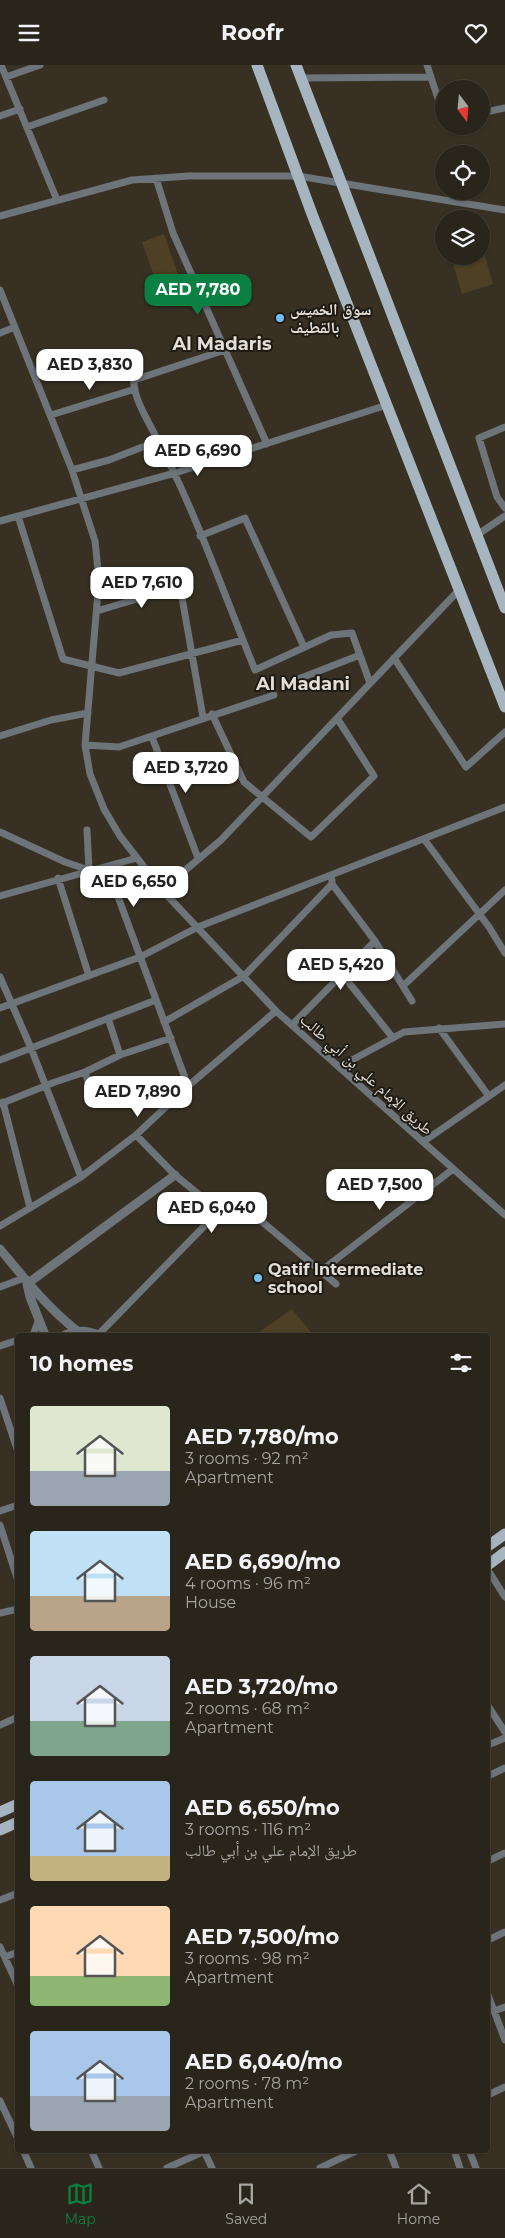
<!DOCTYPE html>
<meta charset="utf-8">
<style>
:root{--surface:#2a251a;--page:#322d23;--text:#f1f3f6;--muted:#a5a5a2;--line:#464239;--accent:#0b8043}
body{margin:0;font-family:Montserrat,"Noto Naskh Arabic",sans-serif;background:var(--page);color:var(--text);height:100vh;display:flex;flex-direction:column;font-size:19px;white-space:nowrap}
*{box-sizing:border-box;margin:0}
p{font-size:16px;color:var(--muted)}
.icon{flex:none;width:28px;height:28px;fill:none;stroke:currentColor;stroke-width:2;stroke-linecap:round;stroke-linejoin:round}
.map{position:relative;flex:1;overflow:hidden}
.sheet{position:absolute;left:15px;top:1268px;width:475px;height:820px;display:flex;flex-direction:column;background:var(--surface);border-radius:5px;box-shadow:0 1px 4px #0004,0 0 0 1px var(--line)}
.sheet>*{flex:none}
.needle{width:32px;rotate:164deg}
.tools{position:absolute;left:435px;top:15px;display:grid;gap:10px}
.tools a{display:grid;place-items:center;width:55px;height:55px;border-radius:50%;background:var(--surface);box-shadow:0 1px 4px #0004,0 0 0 1px var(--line);font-size:25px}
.price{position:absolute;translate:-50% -42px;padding:0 11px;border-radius:10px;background:#fff;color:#222;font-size:16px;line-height:32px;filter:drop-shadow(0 1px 2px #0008)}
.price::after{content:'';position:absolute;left:50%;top:30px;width:15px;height:11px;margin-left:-8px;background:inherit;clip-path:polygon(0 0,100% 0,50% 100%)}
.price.active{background:var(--accent);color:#fff}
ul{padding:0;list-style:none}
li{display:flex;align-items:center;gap:15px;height:125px;padding:0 15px}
li span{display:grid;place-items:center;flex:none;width:140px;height:100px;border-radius:5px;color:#555}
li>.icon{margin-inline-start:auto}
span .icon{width:60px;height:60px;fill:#fffc;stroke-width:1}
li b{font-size:21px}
h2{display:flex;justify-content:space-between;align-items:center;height:60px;padding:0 15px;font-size:21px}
header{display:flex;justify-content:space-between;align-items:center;height:65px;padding:0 15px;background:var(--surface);font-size:22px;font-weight:700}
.menu{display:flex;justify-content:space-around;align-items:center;height:70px;border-top:1px solid var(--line);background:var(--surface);font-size:14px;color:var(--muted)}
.menu a{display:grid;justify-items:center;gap:2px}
.menu .active{color:var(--accent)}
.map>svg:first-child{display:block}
</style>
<header><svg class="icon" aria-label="menu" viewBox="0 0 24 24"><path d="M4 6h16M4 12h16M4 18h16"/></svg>Roofr<svg class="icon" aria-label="heart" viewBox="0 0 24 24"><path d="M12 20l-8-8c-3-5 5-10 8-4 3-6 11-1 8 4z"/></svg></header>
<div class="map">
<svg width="505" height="2103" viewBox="0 0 505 2103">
<rect width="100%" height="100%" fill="#383123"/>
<!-- green -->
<path fill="#4e4024" d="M164 169 178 209 156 217 142 177Z
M481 178 493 219 462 229 451 191H481Z
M292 1244 313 1270H255Z"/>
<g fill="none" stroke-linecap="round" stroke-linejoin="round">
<!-- minor -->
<path stroke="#6d747a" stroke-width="7" d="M1 0 57 135
M427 0 444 52
M6 12 40 0
M301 13 431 12
M481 48 505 43
M0 51 20 44
M27 62 104 35
M156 113 173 168 267 379
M0 151 132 115 189 111H298L505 145
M0 225 72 405 95 476 99 515 85 680 90 709 104 744 120 771 162 825 276 946 505 1150
M0 268 15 262
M225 285 134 315C132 332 152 363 160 379 197 451 224 529 255 605L331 570 352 568 370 618
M51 350 135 324
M505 362 479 373 497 432 505 443
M72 405 109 395 158 376
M18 451 63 594 119 608 243 575
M0 456 175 408 387 340
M477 470 505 451
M200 471 245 453 304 582
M97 546 180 521 203 652
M394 593 466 702 505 667
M293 616 360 590
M212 649 244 717 311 772 374 711 337 653
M0 671 51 655 88 648
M152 672 198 793
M85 680 119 682 274 630
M0 767 65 797 89 805 87 765
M424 774 489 862 505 888
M107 802 188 1021
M58 813 89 911
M332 815V819L375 876 412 936
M162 825 221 775 459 525
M0 831 137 793
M342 909 393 973
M0 912 31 983 81 1112
M403 921 505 825
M0 943 140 892 198 862 505 742
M108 953 120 990
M164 957 244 911 332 819
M292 960 375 876
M439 963 488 1030
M0 995 156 935
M339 1002 404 967 505 959
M85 1007 92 1029
M3 1037 30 1143
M0 1039 55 1017 85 1007 120 990 171 973
M136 1070 175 1110 219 1146
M423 1077 505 1020
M0 1161 81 1112 136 1070 188 1021 276 946
M321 1206 453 1104
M0 1222 24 1213
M33 1270 39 1254
M98 1270 219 1146 229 1140 240 1138 336 1219
M0 1281 18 1275
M0 1333 18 1387
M0 1446 18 1440
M0 1460 18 1516
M488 1505 505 1532
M0 1548 18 1544
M488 1641 505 1667
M0 1660 18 1652
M488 1680 505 1673
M488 1711 505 1703
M488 1796 505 1788
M0 1835 18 1828
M488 1875 505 1867
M0 1882 18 1921
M5 1892 18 1887
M488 1930 505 1975
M494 1946 505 1942
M488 2030 505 2022
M0 2036 18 2074
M23 2085 31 2103
M91 2085 99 2103
M389 2085 396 2103
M454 2085 460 2103
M469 2085 476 2103
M204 2086 212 2103
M167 2103 207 2085
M320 2103 358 2085"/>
<!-- tertiary -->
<path stroke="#6d747a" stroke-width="9" d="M0 1184C24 1213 46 1241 76 1265
M27 1219 175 1110
M27 1219 30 1232 45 1270
M65 1270C77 1265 86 1265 98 1270"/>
<!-- primary -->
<path stroke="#a7b5c1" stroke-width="11" d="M257 0 312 149 505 642
M296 0 505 543
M488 1481 505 1469
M488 1500 505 1487
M0 1747 18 1739
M0 1765 18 1757"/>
</g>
<!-- markers -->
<g fill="#76c0f7" stroke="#1d1a13" stroke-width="2">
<circle cx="280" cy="253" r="5"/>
<circle cx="258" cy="1213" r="5"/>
</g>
<g text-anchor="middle" stroke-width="4" stroke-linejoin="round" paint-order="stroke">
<!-- poi labels -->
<g font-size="16" font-weight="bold" fill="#e4dfd6" stroke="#1d1a13" text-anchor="start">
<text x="290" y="250">سوق الخميس<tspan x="290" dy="18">بالقطيف</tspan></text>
<text x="268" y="1210">Qatif Intermediate<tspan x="268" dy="18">school</tspan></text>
</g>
<!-- street labels -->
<g font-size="16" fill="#e4dfd6" stroke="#1d1a13">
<text transform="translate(367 1009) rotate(42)" y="6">طريق الإمام علي بن أبي طالب</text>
</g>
<!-- neighbourhood labels -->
<g font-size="18" font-weight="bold" fill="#e4dfd6" stroke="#1d1a13">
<text x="222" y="285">Al Madaris</text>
<text x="303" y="625">Al Madani</text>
</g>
</g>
</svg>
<div class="tools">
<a><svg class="needle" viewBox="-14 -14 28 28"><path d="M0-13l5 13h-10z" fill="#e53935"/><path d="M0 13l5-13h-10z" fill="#a5a5a2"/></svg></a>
<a><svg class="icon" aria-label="locate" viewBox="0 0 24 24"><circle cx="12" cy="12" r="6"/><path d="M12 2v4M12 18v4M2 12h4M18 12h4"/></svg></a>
<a><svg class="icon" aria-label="layers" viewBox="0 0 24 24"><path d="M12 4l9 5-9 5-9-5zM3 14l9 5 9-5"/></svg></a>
</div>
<b class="price active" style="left:198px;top:251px">AED 7,780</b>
<b class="price" style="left:90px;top:326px">AED 3,830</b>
<b class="price" style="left:198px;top:412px">AED 6,690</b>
<b class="price" style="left:142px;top:544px">AED 7,610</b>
<b class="price" style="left:186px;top:729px">AED 3,720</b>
<b class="price" style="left:134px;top:843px">AED 6,650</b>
<b class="price" style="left:341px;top:926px">AED 5,420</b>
<b class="price" style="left:138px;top:1053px">AED 7,890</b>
<b class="price" style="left:380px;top:1146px">AED 7,500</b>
<b class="price" style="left:212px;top:1169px">AED 6,040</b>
<section class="sheet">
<h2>10 homes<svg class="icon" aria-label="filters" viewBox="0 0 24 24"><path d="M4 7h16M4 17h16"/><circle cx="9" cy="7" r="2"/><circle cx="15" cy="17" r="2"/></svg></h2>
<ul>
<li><span style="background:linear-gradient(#dfe7d0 65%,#9aa5b1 0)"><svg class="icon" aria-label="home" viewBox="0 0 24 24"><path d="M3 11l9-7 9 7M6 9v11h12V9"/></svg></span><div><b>AED 7,780/mo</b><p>3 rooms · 92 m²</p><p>Apartment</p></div></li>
<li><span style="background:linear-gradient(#bfe0f5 65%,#b9a48a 0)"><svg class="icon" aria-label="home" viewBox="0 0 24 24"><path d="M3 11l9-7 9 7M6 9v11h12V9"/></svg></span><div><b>AED 6,690/mo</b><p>4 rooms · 96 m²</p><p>House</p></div></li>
<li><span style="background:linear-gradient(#c9d6e8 65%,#7fa58c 0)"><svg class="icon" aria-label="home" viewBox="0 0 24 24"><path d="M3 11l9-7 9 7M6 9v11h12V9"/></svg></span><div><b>AED 3,720/mo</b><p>2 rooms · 68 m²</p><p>Apartment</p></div></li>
<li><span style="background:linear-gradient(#a9c7e8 75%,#c2b280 0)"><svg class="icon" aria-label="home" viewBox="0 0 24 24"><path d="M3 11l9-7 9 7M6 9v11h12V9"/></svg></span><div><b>AED 6,650/mo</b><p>3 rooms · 116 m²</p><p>طريق الإمام علي بن أبي طالب</p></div></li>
<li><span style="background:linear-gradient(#ffd9b3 70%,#8fb573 0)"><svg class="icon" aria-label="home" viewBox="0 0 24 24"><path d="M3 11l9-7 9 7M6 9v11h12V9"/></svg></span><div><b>AED 7,500/mo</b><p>3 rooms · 98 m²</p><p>Apartment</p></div></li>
<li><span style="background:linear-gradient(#a9c7e8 65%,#9aa5b1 0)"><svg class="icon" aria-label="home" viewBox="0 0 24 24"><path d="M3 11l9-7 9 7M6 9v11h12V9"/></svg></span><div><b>AED 6,040/mo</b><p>2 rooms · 78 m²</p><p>Apartment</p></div></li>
</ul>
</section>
</div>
<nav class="menu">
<a class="active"><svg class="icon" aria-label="map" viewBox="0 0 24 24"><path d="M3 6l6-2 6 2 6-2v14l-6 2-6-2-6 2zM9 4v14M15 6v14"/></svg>Map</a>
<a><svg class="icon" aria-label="saved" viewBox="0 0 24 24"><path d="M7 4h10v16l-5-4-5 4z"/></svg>Saved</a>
<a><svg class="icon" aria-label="home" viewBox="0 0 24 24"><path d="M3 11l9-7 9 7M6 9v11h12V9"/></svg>Home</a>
</nav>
